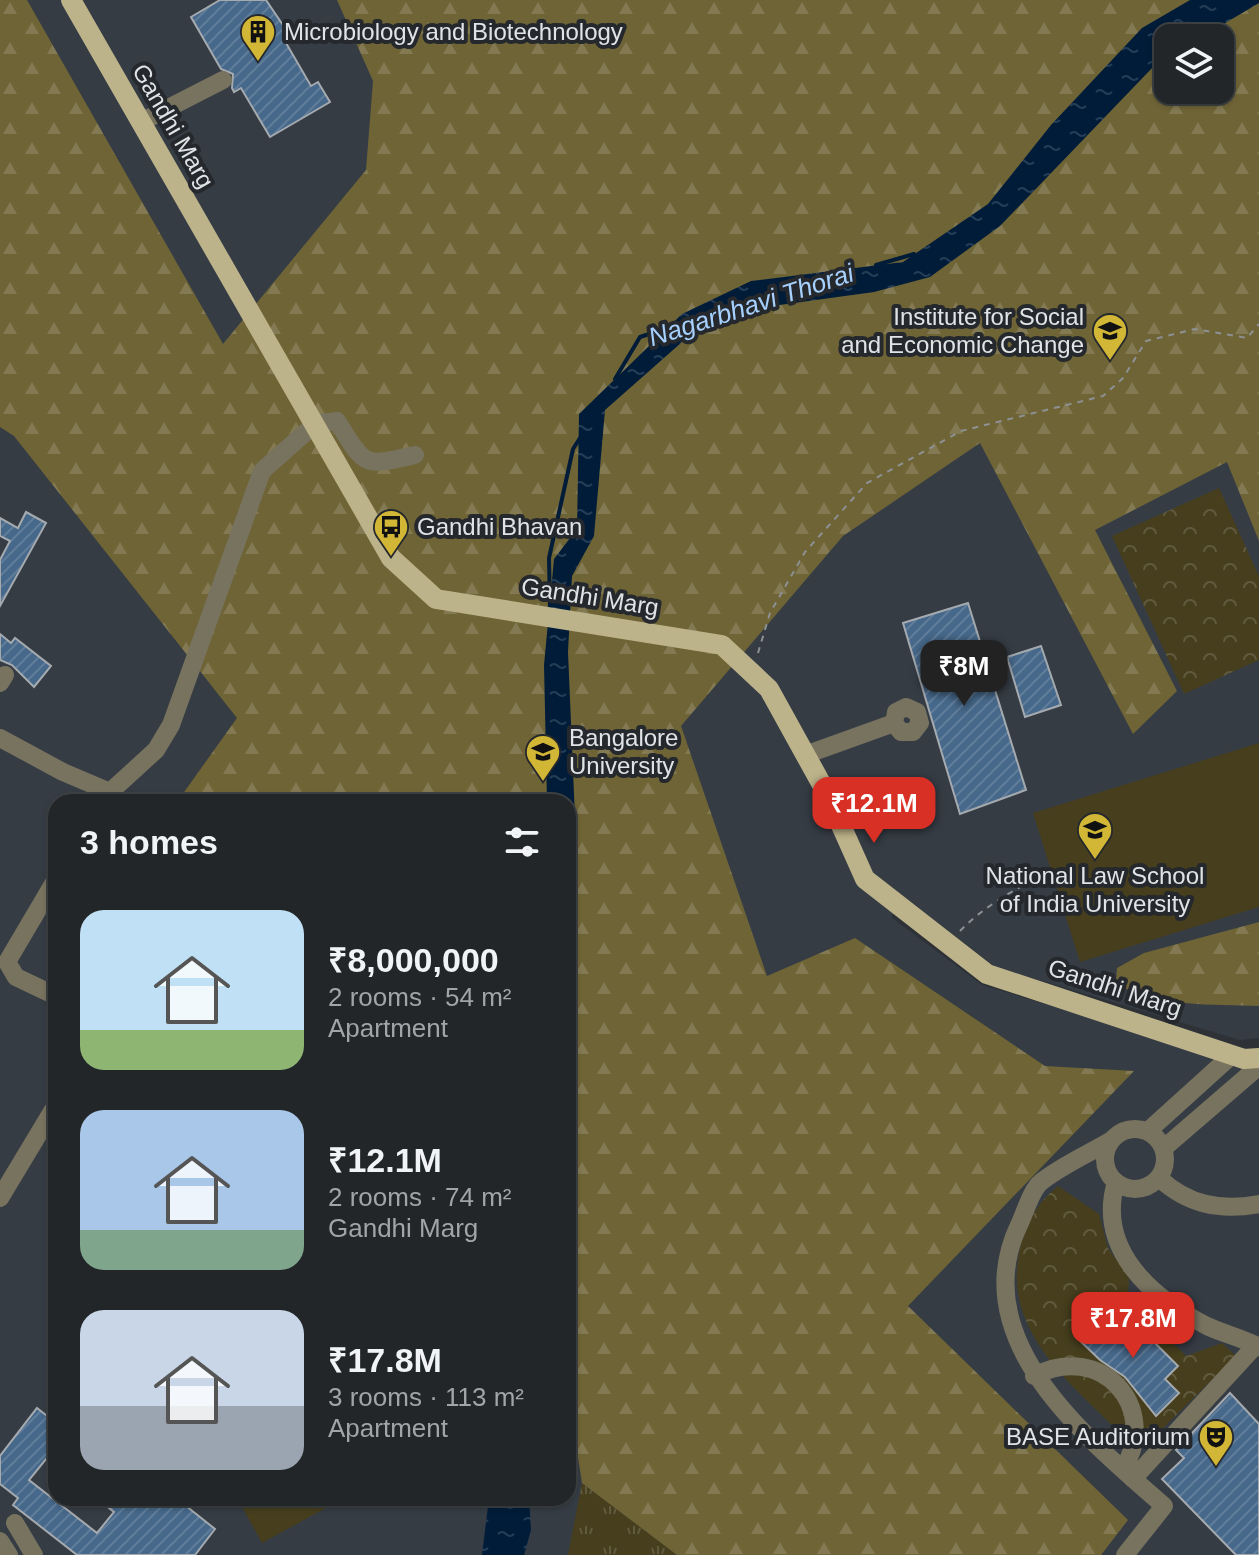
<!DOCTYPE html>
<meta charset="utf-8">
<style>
:root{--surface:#222628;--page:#2a2e30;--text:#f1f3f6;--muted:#a2a5a8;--line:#3f4345;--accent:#d93025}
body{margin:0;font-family:Helvetica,sans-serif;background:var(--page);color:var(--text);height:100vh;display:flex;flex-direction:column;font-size:30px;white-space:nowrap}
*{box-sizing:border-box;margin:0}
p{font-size:26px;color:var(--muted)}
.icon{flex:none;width:44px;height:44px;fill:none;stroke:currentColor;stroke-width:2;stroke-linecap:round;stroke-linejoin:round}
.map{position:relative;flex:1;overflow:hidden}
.panel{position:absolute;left:48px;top:794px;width:528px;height:712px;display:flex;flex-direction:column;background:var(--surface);border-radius:24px;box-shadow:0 2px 6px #0004,0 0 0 2px var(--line)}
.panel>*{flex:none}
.tools{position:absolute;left:1154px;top:24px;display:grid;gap:16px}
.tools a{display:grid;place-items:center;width:80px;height:80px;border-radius:16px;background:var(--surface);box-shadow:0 2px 6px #0004,0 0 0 2px var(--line);font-size:40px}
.price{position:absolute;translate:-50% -68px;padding:0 18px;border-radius:16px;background:var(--accent);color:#fff;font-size:26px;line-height:52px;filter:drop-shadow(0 2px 4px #0008)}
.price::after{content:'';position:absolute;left:50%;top:48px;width:24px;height:18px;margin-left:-12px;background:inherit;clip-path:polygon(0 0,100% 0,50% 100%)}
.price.active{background:#222;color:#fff}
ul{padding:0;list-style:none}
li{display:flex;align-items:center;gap:24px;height:200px;padding:0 32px}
li span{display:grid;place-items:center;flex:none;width:224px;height:160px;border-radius:24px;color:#555}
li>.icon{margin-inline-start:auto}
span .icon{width:96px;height:96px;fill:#fffc;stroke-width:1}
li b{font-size:34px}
h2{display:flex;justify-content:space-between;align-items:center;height:96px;padding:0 32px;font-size:34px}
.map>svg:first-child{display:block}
</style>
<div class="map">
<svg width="1259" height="1555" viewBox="0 0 1259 1555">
<defs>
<pattern id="grass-tufts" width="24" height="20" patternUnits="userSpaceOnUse" patternTransform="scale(2)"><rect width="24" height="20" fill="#463e1d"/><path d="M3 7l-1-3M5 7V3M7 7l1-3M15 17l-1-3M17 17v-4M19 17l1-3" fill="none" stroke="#605a3e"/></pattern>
<pattern id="forest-firs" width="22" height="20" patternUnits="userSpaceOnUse" patternTransform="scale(2)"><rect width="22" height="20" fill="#6f6436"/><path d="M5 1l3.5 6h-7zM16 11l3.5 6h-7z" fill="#837a53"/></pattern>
<pattern id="park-crowns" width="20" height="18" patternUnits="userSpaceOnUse" patternTransform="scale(2)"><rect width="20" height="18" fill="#463e1d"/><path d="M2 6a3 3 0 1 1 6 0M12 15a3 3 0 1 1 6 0" fill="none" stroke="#605a3e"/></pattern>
<pattern id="water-ripples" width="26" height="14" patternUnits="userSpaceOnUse" patternTransform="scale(2)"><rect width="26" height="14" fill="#001c39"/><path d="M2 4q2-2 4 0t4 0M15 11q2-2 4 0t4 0" fill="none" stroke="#253d56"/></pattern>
<pattern id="building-hatch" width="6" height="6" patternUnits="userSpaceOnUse" patternTransform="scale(2)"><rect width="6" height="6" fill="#46688a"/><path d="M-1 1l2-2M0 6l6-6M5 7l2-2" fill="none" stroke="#607d9a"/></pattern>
</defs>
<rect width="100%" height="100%" fill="#2e3236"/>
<!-- built -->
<path fill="#353c44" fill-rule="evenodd" d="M0 0H1259V1038L1240 1040 995 967 906 898 891 917 982 985 1259 1068V1555H0ZM1168 38H1220V90H1168ZM56 802H568V1498H56Z"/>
<!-- grass -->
<path fill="url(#grass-tufts)" d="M582 1483 677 1555H568Z"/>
<!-- forest -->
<path fill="url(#forest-firs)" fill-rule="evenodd" d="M0 0H27L223 344 366 170 373 81 337 0H1259V541L1227 462 1095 530 1177 691 1133 734 980 443 843 536 681 726 767 976 855 938 1045 1066 1134 1071 908 1306 1128 1520 1101 1555H677L582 1483 568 1396V802H177L237 718 14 436 0 427ZM1168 38H1220V90H1168Z
M1259 922V1006C1219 1004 1148 1008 1116 982L1117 968 1144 953Z"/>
<!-- park -->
<path fill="url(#park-crowns)" d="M1219 488 1259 576V660L1184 694 1112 536Z
M1058 1186 1099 1214 1108 1248 1129 1278 1128 1298 1186 1356 1222 1343 1236 1356 1149 1442H1129C1076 1387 1000 1334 1020 1248 1026 1222 1038 1202 1058 1186Z"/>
<!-- pitch -->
<path fill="#463e1d" d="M1259 743V907L1080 962 1033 813Z
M237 1498H344L262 1543Z"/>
<!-- water -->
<path fill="url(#water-ripples)" d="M1190 0H1259V3L1200 38H1168V57L1155 65 1000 226 930 277 874 292 765 307 690 335 605 410 594 536 572 576 568 652 575 818 568 883V802H547L544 665 554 559 577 529 579 414 682 314 751 281 903 262 988 204 1051 125 1142 28Z
M489 1498H529L531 1530 524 1555H482Z"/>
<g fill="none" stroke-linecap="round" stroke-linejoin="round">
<!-- stream -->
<path stroke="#001c39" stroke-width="4" d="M876 265 914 254
M615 379 640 337 673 326
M550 609 549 558 573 449 580 438"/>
</g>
<!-- building -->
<path fill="url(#building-hatch)" stroke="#a5aaaf" stroke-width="2" d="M220 0H266L293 40 286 43 311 86 318 82 330 102 270 137 241 88 234 92 232 88 233 74 221 69 191 17Z
M26 512 46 523 0 606V560L10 541 0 536V518L18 528Z
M968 603 1026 790 960 814 903 623Z
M0 634 11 643 15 638 51 666 34 687 12 665 0 660Z
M1041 646 1061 705 1025 717 1007 657Z
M1096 1314 1115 1334 1130 1318 1178 1366 1165 1379 1179 1393 1156 1416 1125 1377 1100 1360 1075 1336Z
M1230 1393 1259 1424V1555H1236L1162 1479 1184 1458 1176 1450Z
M37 1408 56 1423V1466L46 1459 29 1480 97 1533 114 1512 96 1498H176L215 1529 195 1555H77L13 1505 18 1498 0 1484V1456Z"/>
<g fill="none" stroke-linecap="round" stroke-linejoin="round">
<!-- path -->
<path stroke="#8e9194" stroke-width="2" stroke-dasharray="6 6" stroke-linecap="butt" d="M758 653 770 613 805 552 867 483 961 431 1103 396 1123 378 1146 341 1195 329 1247 338 1259 324
M960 931C985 905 1019 887 1051 871"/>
<!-- minor -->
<path stroke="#78735f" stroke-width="18" d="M141 122 223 80
M0 683 5 675
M906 707 917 712 920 723 913 732H901L894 723 896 712Z
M0 738 63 772 110 792 156 750 171 725 262 471 315 424 337 421C366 467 362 467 415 455
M805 755 894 723
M56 879 7 962 16 977 56 996
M1105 1159a30 30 0 1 1 60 0a30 30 0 1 1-60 0Z
M1148 1131 1232 1055
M1110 1141C1088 1154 1061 1166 1041 1182 1031 1190 1025 1213 1019 1225 964 1340 1087 1438 1164 1506L1125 1555
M1164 1148 1259 1066
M1159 1178C1188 1205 1220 1211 1259 1204
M1116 1182C1096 1250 1152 1298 1207 1326 1224 1334 1243 1338 1259 1347
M0 1198 56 1105
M1034 1376C1100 1341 1161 1406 1123 1470
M1133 1479 1256 1345
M15 1523 34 1555
M0 1541 9 1555"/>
<!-- major -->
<path stroke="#bdb38a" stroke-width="20" d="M71 0 391 558 436 599 722 645 769 689 827 794 865 879 987 974 1244 1059 1259 1058"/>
</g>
<!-- icons -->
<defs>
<symbol id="building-pin" viewBox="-11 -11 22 30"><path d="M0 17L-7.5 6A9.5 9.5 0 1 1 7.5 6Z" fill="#d2b635" stroke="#25282c"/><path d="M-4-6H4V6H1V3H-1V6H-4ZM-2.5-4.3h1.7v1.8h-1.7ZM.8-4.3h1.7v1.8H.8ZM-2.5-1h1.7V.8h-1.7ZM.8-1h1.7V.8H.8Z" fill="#111"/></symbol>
<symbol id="university-pin" viewBox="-11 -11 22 30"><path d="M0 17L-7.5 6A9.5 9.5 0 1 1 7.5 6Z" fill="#d2b635" stroke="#25282c"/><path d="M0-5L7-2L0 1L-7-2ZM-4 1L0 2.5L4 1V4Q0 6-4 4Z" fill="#111"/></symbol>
<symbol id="bus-pin" viewBox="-11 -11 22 30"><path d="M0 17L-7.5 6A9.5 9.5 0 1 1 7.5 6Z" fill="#d2b635" stroke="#25282c"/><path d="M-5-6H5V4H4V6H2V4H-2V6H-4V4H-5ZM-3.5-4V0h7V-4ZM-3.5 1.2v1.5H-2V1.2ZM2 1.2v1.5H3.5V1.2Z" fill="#111"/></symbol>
<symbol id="theatre-pin" viewBox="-11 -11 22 30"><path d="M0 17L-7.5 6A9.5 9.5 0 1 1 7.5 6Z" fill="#d2b635" stroke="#25282c"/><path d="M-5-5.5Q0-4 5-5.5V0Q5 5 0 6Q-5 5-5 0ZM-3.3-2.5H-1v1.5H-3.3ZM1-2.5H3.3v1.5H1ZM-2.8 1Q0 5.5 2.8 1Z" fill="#111"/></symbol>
</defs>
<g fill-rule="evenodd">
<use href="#building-pin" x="238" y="12" width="40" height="54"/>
<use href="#university-pin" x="1090" y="311" width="40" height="54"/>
<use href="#bus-pin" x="371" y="507" width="40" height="54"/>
<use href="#university-pin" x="523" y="732" width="40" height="54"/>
<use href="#university-pin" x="1075" y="810" width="40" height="54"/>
<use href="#theatre-pin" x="1196" y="1417" width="40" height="54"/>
</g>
<g text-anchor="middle" stroke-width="8" stroke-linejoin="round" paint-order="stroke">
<!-- poi labels -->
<g font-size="24" fill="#e1e4e6" stroke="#25282c" text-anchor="start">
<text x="284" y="40">Microbiology and Biotechnology</text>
<text x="1084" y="325" text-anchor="end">Institute for Social<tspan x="1084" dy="28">and Economic Change</tspan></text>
<text x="417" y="535">Gandhi Bhavan</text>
<text x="569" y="746">Bangalore<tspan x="569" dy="28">University</tspan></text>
<text x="1095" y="884" text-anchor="middle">National Law School<tspan x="1095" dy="28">of India University</tspan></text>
<text x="1190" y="1445" text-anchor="end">BASE Auditorium</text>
</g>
<!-- street labels -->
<g font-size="24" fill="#e1e4e6" stroke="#25282c">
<text transform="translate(173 126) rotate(60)" y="8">Gandhi Marg</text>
<text transform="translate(590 597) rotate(9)" y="8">Gandhi Marg</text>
<text transform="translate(1115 988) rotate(18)" y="8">Gandhi Marg</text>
</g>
<!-- water labels -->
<g font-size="26" font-style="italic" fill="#a6d0fd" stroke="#25282c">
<text transform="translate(751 305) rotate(-18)" y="9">Nagarbhavi Thorai</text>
</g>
</g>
</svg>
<div class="tools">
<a><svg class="icon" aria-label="layers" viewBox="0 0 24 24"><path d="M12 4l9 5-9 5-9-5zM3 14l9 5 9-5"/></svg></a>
</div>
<b class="price active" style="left:964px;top:708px">₹8M</b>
<b class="price" style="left:874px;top:845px">₹12.1M</b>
<b class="price" style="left:1133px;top:1360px">₹17.8M</b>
<section class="panel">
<h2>3 homes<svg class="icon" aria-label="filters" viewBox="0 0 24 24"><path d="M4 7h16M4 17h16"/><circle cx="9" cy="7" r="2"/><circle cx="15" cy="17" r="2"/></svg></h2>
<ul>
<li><span style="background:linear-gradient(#bfe0f5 75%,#8fb573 0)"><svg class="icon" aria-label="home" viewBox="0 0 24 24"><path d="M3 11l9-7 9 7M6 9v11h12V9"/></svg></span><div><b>₹8,000,000</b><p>2 rooms · 54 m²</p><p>Apartment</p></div></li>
<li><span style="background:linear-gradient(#a9c7e8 75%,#7fa58c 0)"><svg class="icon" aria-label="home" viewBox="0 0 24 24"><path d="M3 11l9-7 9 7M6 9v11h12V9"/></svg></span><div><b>₹12.1M</b><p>2 rooms · 74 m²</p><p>Gandhi Marg</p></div></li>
<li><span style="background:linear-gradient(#c9d6e8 60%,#9aa5b1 0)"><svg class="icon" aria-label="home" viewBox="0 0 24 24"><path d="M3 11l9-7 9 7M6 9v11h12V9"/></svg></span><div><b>₹17.8M</b><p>3 rooms · 113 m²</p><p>Apartment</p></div></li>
</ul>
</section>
</div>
